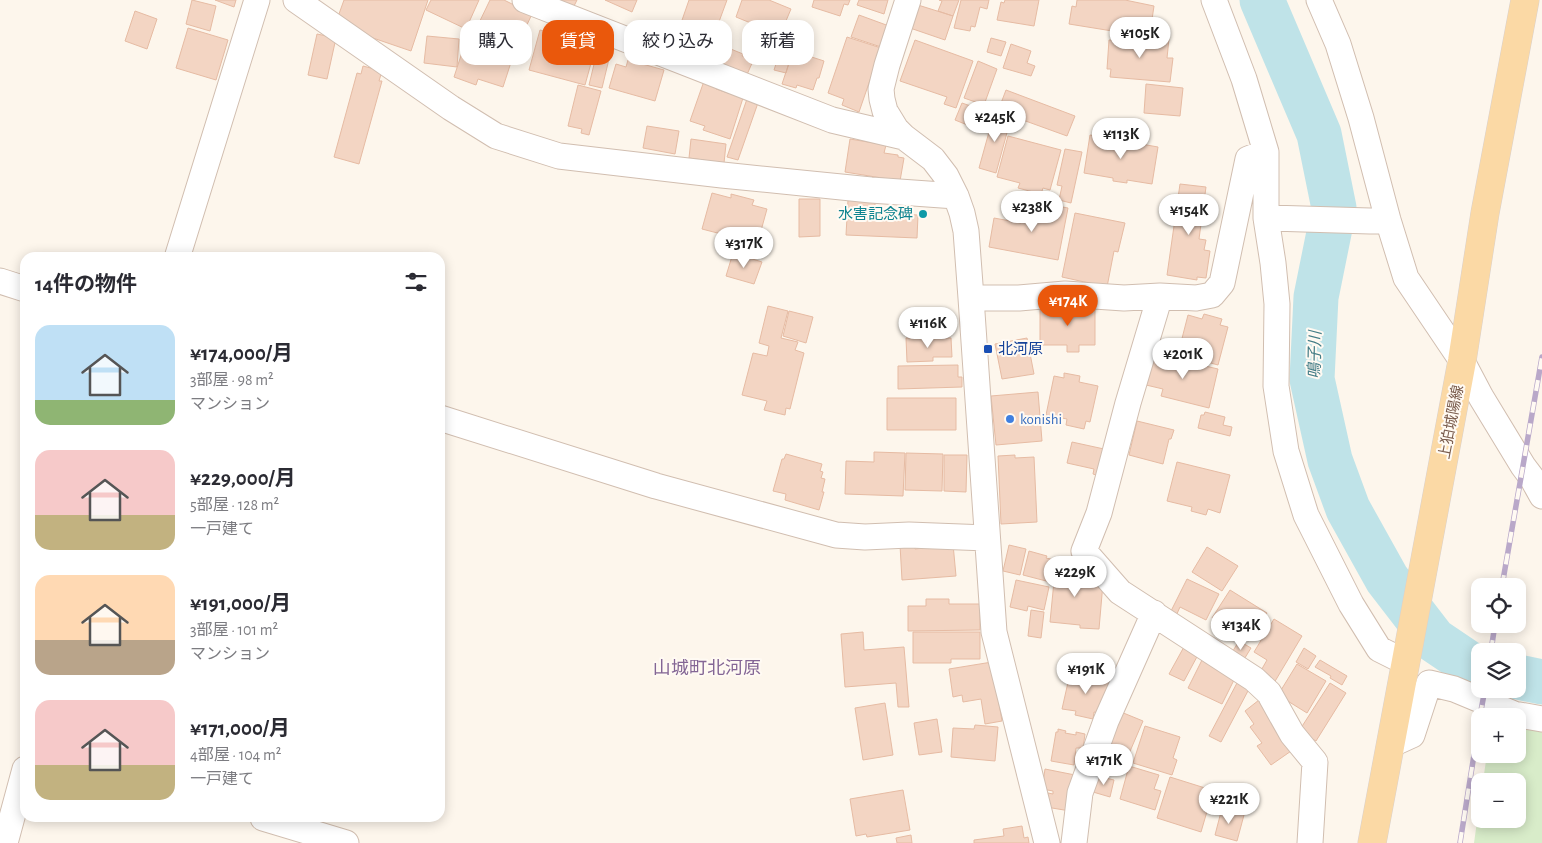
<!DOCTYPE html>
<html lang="ja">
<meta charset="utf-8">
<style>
:root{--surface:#fff;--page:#f2f2f3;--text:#2b2b33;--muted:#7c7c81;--accent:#ea580c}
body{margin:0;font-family:"Alegreya Sans","Noto Sans JP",sans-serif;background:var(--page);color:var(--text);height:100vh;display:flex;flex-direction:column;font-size:19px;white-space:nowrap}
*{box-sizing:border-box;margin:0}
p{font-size:16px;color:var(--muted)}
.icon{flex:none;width:28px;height:28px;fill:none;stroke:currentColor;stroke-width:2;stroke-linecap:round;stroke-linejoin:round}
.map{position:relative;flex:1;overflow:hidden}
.details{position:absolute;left:20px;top:252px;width:425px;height:570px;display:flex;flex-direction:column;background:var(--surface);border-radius:15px;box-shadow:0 2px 12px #0003}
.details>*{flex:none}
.banner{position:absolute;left:460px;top:20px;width:475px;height:45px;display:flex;gap:10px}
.controls{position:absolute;left:1471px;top:578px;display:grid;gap:10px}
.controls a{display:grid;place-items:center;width:55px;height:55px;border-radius:10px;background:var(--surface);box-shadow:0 2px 12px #0003;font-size:25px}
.price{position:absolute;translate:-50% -42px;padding:0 11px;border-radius:18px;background:#fff;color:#222;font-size:16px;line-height:32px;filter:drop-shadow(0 1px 2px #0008)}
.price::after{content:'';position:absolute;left:50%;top:30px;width:15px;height:11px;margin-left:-8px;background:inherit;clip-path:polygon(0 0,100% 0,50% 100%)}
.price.active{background:var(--accent);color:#fff}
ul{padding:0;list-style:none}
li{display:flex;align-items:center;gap:15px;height:125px;padding:0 15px}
li span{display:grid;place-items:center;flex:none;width:140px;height:100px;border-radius:15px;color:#555}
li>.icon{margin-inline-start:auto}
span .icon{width:60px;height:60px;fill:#fffc;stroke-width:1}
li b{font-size:21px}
h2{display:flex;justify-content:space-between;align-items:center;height:60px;padding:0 15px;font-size:21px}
.pill{padding:0 18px;border-radius:15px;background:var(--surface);box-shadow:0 2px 12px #0003;font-size:18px;line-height:45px}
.pill.active{background:var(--accent);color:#fff}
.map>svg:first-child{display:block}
</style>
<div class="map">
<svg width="1542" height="843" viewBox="0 0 1542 843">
<rect width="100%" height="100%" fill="#fdf6ec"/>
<!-- green -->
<path fill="#d8ecc9" d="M1518 721 1542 725V843H1474L1480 800V819H1518V781H1483L1487 754H1518Z"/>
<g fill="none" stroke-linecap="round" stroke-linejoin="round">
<!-- river -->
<path stroke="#bfe3e8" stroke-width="45" d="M1262 0 1319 134 1334 208 1316 297 1312 379 1330 460 1348 509 1387 579 1434 640 1474 667 1480 668
M1518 677 1542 682"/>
</g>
<!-- building -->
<path fill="#f3d5c3" stroke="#e6bba3" d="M192 0 216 6 210 31 186 24Z
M215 0H236L234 7Z
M344 0H428L411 51 335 25Z
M431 0H479L466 29 426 10Z
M490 0H504L532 14 517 46 477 27Z
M551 0H577L572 10Z
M605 0H637L632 12Z
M689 0H727L713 38 680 26Z
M742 0H769L791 9 780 35 736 17Z
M814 0H850L848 5 844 4 840 16 812 7Z
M859 0H888L884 14 857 5Z
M939 0H959L953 16 938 11 942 1Z
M961 0H989L987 9 980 7 975 27 971 26 970 31 954 28Z
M1005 0H1039L1034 26 997 20 1001 2 1004 3Z
M1077 0H1125L1154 6 1151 26 1139 24 1137 35 1069 24 1072 6 1076 7Z
M918 5 953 16 945 40 910 28Z
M135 11 157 19 147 49 125 41Z
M859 15 889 26 881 47 851 37Z
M188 28 228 40 216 80 176 68Z
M540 30 596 45 585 85 529 70Z
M786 33 797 37 786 73 774 70Z
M317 34 336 38 327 79 308 75Z
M671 35 688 43 683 54 666 47Z
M427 36 459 39 457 67 424 63Z
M1131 36 1169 39 1167 58H1173L1170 82 1110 77 1111 69H1107L1109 40 1131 42Z
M467 37 514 53 503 87 478 79 476 85 454 77Z
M847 37 881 48 859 112 842 105 844 99 828 93Z
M991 38 1006 42 1001 56 987 52Z
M915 40 973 61 956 108 944 104 947 97 900 81Z
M716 43 743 54 742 56 753 61 745 79 708 64Z
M1011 44 1031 51 1027 63 1035 66 1031 76 1003 68Z
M793 51 824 61 819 78H817L813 90 797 85 796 88 782 84Z
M596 56 609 59 602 88 589 85Z
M628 60 664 70 655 101 609 88 616 64 626 67Z
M978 61 997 69 984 105 964 98Z
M363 66 382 71 379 81H382L359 164 334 157 357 73 361 74Z
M704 81 717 85 716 89 743 98 730 139 703 130 705 126 690 121Z
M1146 84 1183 88 1180 116 1144 113Z
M578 85 601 91 589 135 581 133 582 129 568 126Z
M1006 90 1075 116 1067 136 998 111Z
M748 96 759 100 738 160 727 157Z
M962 103 982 110 975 128 955 120Z
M994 114 1011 118 996 173 979 168Z
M647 126 679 131 675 154 643 148Z
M1090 135 1158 147 1152 184 1127 180V183L1113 181V178L1084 173Z
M1008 136 1061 150 1050 190 1043 188 1041 194 1018 188 1020 183 997 177Z
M691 139 726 144 724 163 689 158Z
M850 139 886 145 884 153 898 155V157L904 158 900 181 845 172Z
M1065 149 1082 152 1071 203 1059 200 1062 186 1057 185Z
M1180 184 1206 187 1199 239 1206 240 1204 250 1210 251 1206 278 1197 277V280L1167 275Z
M712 193 731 198V194L754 200 752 205 767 209 757 245 745 243 744 247 727 242 729 236 702 229Z
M799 199H820V236L799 237Z
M848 200 875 201V208L866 207 865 213 918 215 917 238 846 235Z
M1041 203 1068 208 1058 260 989 247 994 218 1021 223 1023 214 1039 217Z
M1075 213 1125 223 1118 252 1114 251 1107 287 1062 277Z
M733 253 762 262 754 284 726 276Z
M768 306 788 311 781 338 798 342 795 350 804 353 790 409 786 408 785 415 764 410 767 401 742 395 753 353 767 356 769 346 759 343Z
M1040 308H1095V345H1079V352H1067V345H1040Z
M789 311 813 317 806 343 783 336Z
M1204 314 1222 319 1220 325 1228 327 1218 365 1178 354 1188 315 1202 319Z
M906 338H951L952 357H933V361L907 362Z
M1027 338 1034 374 1002 379 995 344Z
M1154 354 1218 369 1209 408 1161 396 1163 389 1146 385Z
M958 365V377H962V387L898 389V366Z
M1064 373 1080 376 1079 382 1098 386 1090 422 1086 421 1084 429 1066 425 1067 419 1046 415 1054 376 1064 378Z
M1038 392 1042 441 996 445 991 396Z
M887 398H956V430H887Z
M1205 412 1225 417 1223 425 1232 427 1230 436 1198 428 1201 415H1204Z
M1137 421 1174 430 1171 439H1169L1163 464 1129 455Z
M1072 442 1104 449 1099 476 1093 474 1094 469 1067 463Z
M874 452 905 453 903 496 845 494 846 461 874 462Z
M906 453 943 454 942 491 905 490Z
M786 454 822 464 820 471 823 472 821 478 825 479 822 492H824L819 510 785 500 786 494 773 491 782 459H784Z
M944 455H967L966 492 944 491Z
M1015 455V458L1034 457 1037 522 1001 524 998 456Z
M1177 462 1230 475 1220 513 1208 509 1206 515 1191 511 1192 507 1167 501Z
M914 544 915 549 953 544 956 576 902 580 900 545Z
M1009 545 1026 549 1020 575 1003 571Z
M1207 547 1238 566 1222 591 1192 572Z
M1029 551 1047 556 1046 558 1055 560 1050 582 1023 575Z
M1056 561 1082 563 1080 581 1103 583 1099 629 1080 628V625L1050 622Z
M1187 579 1219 594 1206 620 1180 607 1176 616 1170 613Z
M1016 580 1049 587 1044 610 1028 606 1027 611 1010 607Z
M1230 590 1267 613 1249 641 1212 618Z
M926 599H949V604H980V630L908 631V606H926Z
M1031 610 1044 612 1041 638 1028 636Z
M1274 619 1302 636 1274 683 1259 674 1267 660 1254 652Z
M863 632 864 650 904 647 909 707H898L896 683 845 687 841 634Z
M913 632H980V659H951V663H913Z
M1239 641 1251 648 1243 661 1231 654Z
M1185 645 1199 653 1184 681 1169 674Z
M1304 648 1316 656 1308 669 1296 662Z
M1202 660 1236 676 1222 704 1188 688Z
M1320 660 1347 676 1342 685 1330 678 1331 676 1315 667Z
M992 662 1002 721 985 724 981 699 963 702 962 695 953 697 949 669Z
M1297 664 1326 681 1307 713 1278 695Z
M1071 669 1084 672 1083 675 1110 681 1103 714 1094 712 1093 719 1075 715 1076 711 1062 709Z
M1237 683 1249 689 1221 742 1209 736Z
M1330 683 1346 693 1316 741 1299 731Z
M1259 700 1294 749 1271 765 1257 746 1262 743 1250 727 1254 724 1245 711Z
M885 703 893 755 863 760 855 708Z
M1121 712 1143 721 1122 770 1102 761Z
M937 719 942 752 919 755 914 723Z
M975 725 998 727 995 761 951 757 953 728 974 729Z
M1145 726 1180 737 1173 758 1177 760 1172 775 1133 763Z
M1058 729 1066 731 1065 733 1076 735V732L1085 734 1083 748H1076L1074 765 1051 761 1056 732H1058Z
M1129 766 1159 775 1154 789 1161 791 1155 810 1120 799Z
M1045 769 1075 775 1070 811 1046 807 1048 793 1053 794V791L1042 789Z
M1097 776 1114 780 1110 797 1093 792Z
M1170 777 1221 793 1216 810 1208 808 1201 832 1157 818Z
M903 790 910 830 867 837 866 834 856 836 850 799Z
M1222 808 1244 815 1237 841 1215 835Z
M1022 826 1024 838 1028 837 1029 843H974V840L1004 836 1003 829Z
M911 835 912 843H897L896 838Z"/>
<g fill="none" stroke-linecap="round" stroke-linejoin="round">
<defs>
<path id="street" d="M296 0 451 108 496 136 559 156 722 175 871 190 956 196
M525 0 832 120 904 137
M908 0 887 65 881 89 882 99 885 111 896 129 904 137 933 159 946 176 956 196 962 213 966 231 971 298 994 632 1047 843
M1214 0 1244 79 1266 152V218L1273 263 1277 304 1276 386 1286 451 1306 515 1351 604 1379 649 1405 662
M1319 0 1338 44 1361 118 1388 220 1406 278 1462 361 1481 397 1523 466 1532 478 1542 496
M1266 218 1370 221 1388 220
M177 258 257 0
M0 281 25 289
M1160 296 1128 403 1099 513 1084 551 1120 592 1254 679 1269 693 1292 734 1315 762 1310 843
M971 298H1019L1065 294 1124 298 1160 296 1196 298 1212 295 1222 283 1248 159 1266 152
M440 418 656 486 836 535 865 537 909 535 987 538
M1390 745 1412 735 1429 683 1454 689 1514 714 1542 719
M263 818 346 843
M5 843 25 769
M1074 843 1080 793 1106 721 1154 613"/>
<path id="primary" d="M1372 843 1462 361 1485 213 1525 0"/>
</defs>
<!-- street casing -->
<use href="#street" stroke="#d1beb0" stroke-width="27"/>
<!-- primary casing -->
<use href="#primary" stroke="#dad1cd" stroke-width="29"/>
<!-- street -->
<use href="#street" stroke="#fff" stroke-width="25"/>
<!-- primary -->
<use href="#primary" stroke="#fbd9a5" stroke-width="28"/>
<defs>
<path id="rail" d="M1502 586 1542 357
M1491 651 1495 624
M1480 716 1485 689
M1460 843 1480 717"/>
</defs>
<!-- rail casing -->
<use href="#rail" stroke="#b9a8c9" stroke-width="5.5"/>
<!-- rail -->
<use href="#rail" stroke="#fffaf3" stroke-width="4" stroke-dasharray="11" stroke-linecap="butt"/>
</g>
<!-- markers -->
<circle fill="#0f9aa8" stroke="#fffaf3" stroke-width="2" cx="923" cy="214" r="5"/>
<rect fill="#1a4fb4" stroke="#fffaf3" stroke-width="2" x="983" y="344" width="10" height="10" rx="2.5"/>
<circle fill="#3f7fe0" stroke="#fffaf3" stroke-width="2" cx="1010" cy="419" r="5"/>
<g text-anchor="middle" stroke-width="4" stroke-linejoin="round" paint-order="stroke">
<!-- culture labels -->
<g font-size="15" fill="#0d838f" stroke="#fffaf3" text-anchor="end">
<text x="913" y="219">水害記念碑</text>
</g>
<!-- transit labels -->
<g font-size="15" fill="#164399" stroke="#fffaf3" text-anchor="start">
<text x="998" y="354">北河原</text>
</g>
<!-- shop labels -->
<g font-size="15" fill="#366cbe" stroke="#fffaf3" text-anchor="start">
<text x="1020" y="424">konishi</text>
</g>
<!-- street labels -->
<g font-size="15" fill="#7a5c4d" stroke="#fffaf3">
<text transform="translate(1451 422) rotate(-79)" y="5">上狛城陽線</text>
</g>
<!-- water labels -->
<g font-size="16" font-style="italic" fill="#437c86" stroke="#fffaf3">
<text transform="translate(1314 355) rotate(-89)" y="6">鳴子川</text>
</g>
<!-- quarter labels -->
<g font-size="18" fill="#846695" stroke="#fffaf3">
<text x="707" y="674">山城町北河原</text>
</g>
</g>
</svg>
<div class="controls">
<a><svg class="icon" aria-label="locate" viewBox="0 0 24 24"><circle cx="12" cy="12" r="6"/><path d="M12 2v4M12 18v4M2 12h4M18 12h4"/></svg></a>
<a><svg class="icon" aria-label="layers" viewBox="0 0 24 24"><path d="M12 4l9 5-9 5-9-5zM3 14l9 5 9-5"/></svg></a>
<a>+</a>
<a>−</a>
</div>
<b class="price" style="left:1140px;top:59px">¥105K</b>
<b class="price" style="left:995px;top:143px">¥245K</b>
<b class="price" style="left:1121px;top:160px">¥113K</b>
<b class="price" style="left:1032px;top:233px">¥238K</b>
<b class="price" style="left:1189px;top:236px">¥154K</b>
<b class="price" style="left:744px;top:269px">¥317K</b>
<b class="price active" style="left:1068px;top:327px">¥174K</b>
<b class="price" style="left:928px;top:349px">¥116K</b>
<b class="price" style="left:1183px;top:380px">¥201K</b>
<b class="price" style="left:1075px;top:598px">¥229K</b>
<b class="price" style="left:1241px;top:651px">¥134K</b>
<b class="price" style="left:1086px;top:695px">¥191K</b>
<b class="price" style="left:1104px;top:786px">¥171K</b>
<b class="price" style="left:1229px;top:825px">¥221K</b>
<div class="banner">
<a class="pill">購入</a>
<a class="pill active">賃貸</a>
<a class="pill">絞り込み</a>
<a class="pill">新着</a>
</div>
<section class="details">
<h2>14件の物件<svg class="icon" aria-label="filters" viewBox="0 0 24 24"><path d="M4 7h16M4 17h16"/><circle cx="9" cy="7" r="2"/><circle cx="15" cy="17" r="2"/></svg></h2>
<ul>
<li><span style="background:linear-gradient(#bfe0f5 75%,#8fb573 0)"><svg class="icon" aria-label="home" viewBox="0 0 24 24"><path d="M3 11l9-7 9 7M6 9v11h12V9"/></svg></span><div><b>¥174,000/月</b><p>3部屋 · 98 m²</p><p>マンション</p></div></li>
<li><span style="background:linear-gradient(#f6c9c9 65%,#c2b280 0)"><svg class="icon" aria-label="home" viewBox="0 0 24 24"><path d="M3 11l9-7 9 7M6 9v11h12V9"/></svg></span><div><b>¥229,000/月</b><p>5部屋 · 128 m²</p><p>一戸建て</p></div></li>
<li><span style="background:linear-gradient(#ffd9b3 65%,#b9a48a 0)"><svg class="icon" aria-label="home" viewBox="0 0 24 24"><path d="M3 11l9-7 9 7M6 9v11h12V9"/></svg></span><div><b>¥191,000/月</b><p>3部屋 · 101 m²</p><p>マンション</p></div></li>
<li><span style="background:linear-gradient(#f6c9c9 65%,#c2b280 0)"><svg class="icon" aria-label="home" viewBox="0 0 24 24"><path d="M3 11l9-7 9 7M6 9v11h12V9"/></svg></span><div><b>¥171,000/月</b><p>4部屋 · 104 m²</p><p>一戸建て</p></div></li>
</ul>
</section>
</div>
